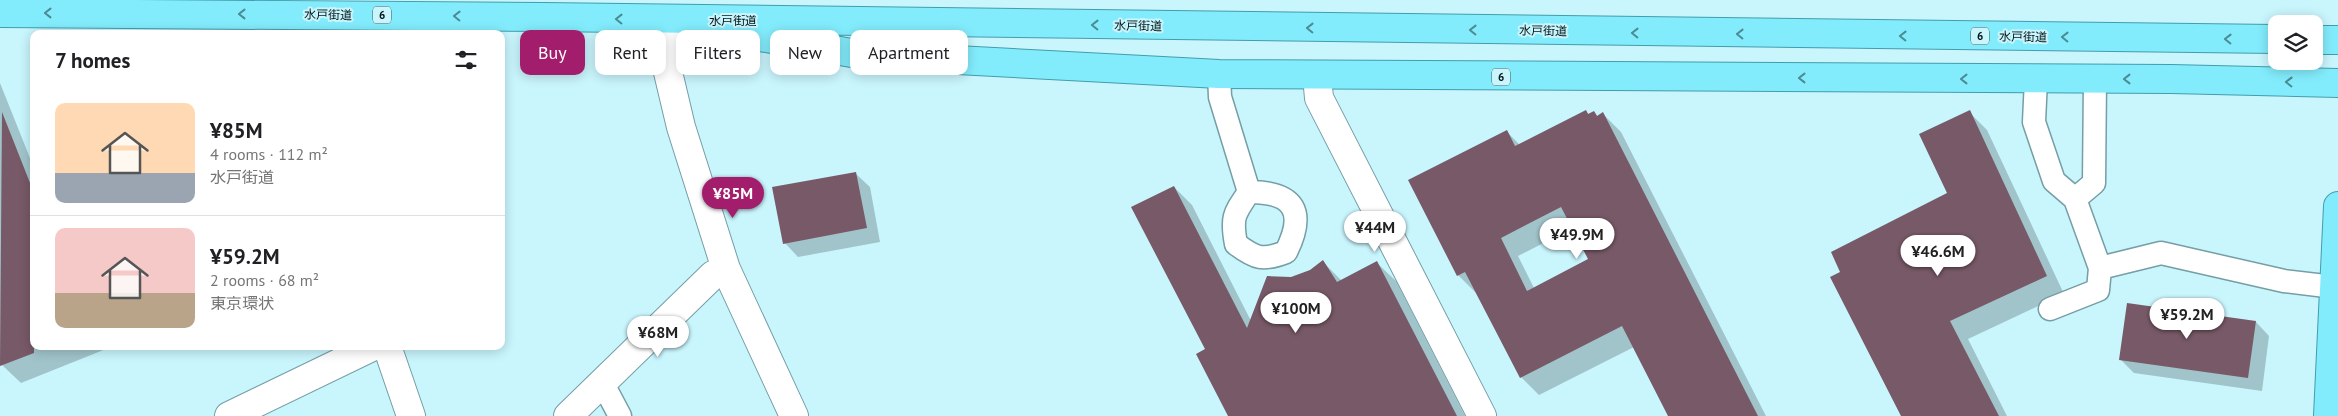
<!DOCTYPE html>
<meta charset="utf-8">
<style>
:root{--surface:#fff;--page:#f6f6f6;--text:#202124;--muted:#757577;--line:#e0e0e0;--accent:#a21e6c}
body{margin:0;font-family:"PT Sans","Noto Sans JP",sans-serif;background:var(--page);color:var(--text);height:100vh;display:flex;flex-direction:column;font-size:19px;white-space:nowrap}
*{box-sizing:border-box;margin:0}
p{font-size:16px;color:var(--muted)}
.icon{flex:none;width:28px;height:28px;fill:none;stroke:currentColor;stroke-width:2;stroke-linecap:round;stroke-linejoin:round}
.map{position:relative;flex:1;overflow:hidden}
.sheet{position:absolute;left:30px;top:30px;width:475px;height:320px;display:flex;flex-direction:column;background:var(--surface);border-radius:10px;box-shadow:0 2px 12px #0003}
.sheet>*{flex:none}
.top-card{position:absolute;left:520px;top:30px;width:475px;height:45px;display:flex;gap:10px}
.controls{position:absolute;left:2268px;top:15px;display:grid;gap:10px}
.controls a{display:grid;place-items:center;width:55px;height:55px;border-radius:10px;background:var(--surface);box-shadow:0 2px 12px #0003;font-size:25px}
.price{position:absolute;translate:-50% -42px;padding:0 11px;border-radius:18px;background:#fff;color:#222;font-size:16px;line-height:32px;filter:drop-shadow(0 1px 2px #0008)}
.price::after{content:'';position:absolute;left:50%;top:30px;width:15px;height:11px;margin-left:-8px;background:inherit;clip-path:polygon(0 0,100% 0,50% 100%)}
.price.active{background:var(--accent);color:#fff}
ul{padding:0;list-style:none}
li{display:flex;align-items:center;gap:15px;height:125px;padding:0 25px}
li+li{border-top:1px solid var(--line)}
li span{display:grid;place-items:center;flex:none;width:140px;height:100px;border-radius:10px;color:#555}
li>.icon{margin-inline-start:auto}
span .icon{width:60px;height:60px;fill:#fffc;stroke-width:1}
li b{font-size:21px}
h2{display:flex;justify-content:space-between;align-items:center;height:60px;padding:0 25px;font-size:21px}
.chip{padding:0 18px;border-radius:10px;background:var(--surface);box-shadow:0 2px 12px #0003;font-size:18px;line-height:45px}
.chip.active{background:var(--accent);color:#fff}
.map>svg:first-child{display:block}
</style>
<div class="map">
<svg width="2338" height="416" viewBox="0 0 2338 416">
<rect width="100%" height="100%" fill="#c9f5fd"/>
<!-- shadow -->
<path fill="#0003" fill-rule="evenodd" d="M0 83 34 168V346H105L106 349 21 383 2 365 0 359Z
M1586 111 1589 115 1594 112 1598 117 1603 114 1621 132 1766 416H1669L1634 347 1539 395 1521 377 1476 293 1458 275 1507 132 1520 145ZM1573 228 1590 260 1534 288 1518 256Z
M1969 112 1987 130 2064 294 1968 339 2007 416H1902L1842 273 1948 194Z
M856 174 870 187 880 242 798 257 785 243Z
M1174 187 1192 205 1251 321 1291 278 1311 271 1323 262 1342 281 1377 263 1396 281 1465 416H1230L1206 350Z
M2256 322 2269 336 2262 391 2134 373 2121 360Z"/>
<!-- building -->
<path fill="#785967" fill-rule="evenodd" d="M1586 110 1588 114 1594 111 1597 116 1603 112 1758 416H1668L1622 326 1520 378 1465 272 1457 276 1408 180 1507 130 1515 146ZM1561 207 1588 259 1527 291 1501 238Z
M1970 110 2047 276 1950 321 1999 416H1901L1830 277 1840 272 1831 252 1947 193 1919 134Z
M2 112 34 193V353L0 366Z
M856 172 867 228 783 244 772 187Z
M1174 186 1247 328 1267 276 1291 277 1310 270 1323 260 1337 282 1377 261 1457 416H1228L1196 354 1205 349 1131 207Z
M2127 303 2256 321 2248 378 2119 360Z"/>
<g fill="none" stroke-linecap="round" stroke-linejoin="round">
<defs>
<path id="service" d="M1219 74 1220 97 1249 192
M2036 79 2034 122 2054 181 2075 199 2100 268 2161 253 2284 281 2334 287
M1249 192C1295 192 1306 212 1286 252 1263 261 1256 259 1236 244 1231 217 1234 214 1249 192Z
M2075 199 2094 183 2095 79
M2050 309 2098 290 2100 268
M602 382 620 416"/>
<path id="minor" d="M668 20 667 68 681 127 726 269 794 416
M1317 76 1319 98 1482 416
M387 346 411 416
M229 416 374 346
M568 416 713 275 726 269"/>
<path id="trunk" d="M0 13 544 17 2276 39
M743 34 863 55 1219 74 2171 79 2338 83
M2314 40H2338
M2328 416 2338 206"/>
</defs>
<!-- service casing -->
<use href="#service" stroke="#759ea5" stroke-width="25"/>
<!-- minor casing -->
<use href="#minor" stroke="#759ea5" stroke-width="30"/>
<!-- trunk casing -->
<use href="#trunk" stroke="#429dac" stroke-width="30"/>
<!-- service -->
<use href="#service" stroke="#fff" stroke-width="22"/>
<!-- minor -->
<use href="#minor" stroke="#fff" stroke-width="28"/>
<!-- trunk -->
<use href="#trunk" stroke="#83ecfc" stroke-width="28"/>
</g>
<!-- one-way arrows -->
<defs><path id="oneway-chevron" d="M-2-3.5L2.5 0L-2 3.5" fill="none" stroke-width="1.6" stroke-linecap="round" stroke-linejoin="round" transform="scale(1.25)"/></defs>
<g stroke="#4a8b94">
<use href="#oneway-chevron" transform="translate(48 13) rotate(-180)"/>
<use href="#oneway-chevron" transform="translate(242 14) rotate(-180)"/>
<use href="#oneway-chevron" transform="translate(457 16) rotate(-179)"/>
<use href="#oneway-chevron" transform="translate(619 19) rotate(-179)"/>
<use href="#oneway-chevron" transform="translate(1095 25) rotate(-179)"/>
<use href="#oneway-chevron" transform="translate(1310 28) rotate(-179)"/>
<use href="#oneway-chevron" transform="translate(1473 30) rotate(-179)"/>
<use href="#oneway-chevron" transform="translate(1635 33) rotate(-179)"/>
<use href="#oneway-chevron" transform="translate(1740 34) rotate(-179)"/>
<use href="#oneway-chevron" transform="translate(1903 36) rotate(-179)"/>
<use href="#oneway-chevron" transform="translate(2065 37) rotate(-179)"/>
<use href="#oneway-chevron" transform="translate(2228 39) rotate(-179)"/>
<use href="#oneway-chevron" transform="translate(1802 78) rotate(-180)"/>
<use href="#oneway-chevron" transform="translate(1964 79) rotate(-180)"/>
<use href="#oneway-chevron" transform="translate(2127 79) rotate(-180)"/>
<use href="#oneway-chevron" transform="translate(2289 82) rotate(-179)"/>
</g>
<g text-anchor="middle" stroke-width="4" stroke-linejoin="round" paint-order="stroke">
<!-- shield labels -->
<g fill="#c9f5fd" stroke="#3f585b" stroke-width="1">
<rect x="373" y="6.5" width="18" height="17" rx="4"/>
<rect x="1971" y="27.5" width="18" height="17" rx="4"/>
<rect x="1492" y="68.5" width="18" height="17" rx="4"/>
</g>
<g font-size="11" font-weight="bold" fill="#041416">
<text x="382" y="19">6</text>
<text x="1980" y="40">6</text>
<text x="1501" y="81">6</text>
</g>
<!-- street labels -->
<g font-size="12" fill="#041416" stroke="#c9f5fd">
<text transform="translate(328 15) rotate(1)" y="4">水戸街道</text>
<text x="733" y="25">水戸街道</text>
<text transform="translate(1138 26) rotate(1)" y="4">水戸街道</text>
<text transform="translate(1543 31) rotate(1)" y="4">水戸街道</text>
<text transform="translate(2023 37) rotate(1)" y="4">水戸街道</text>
</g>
</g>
</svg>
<div class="controls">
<a><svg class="icon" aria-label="layers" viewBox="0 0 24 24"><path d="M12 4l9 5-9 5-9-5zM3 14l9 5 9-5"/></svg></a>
</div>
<b class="price active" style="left:733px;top:219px">¥85M</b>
<b class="price" style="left:1375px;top:253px">¥44M</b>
<b class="price" style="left:1577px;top:260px">¥49.9M</b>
<b class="price" style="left:1938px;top:277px">¥46.6M</b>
<b class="price" style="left:1296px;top:334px">¥100M</b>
<b class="price" style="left:2187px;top:340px">¥59.2M</b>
<b class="price" style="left:658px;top:358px">¥68M</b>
<div class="top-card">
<a class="chip active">Buy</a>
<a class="chip">Rent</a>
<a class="chip">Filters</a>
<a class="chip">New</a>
<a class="chip">Apartment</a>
</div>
<section class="sheet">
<h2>7 homes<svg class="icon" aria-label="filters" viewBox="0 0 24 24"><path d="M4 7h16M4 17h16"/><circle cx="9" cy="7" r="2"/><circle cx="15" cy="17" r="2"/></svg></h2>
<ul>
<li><span style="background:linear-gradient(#ffd9b3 70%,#9aa5b1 0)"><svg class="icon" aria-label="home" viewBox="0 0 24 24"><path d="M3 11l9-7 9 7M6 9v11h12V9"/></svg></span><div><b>¥85M</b><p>4 rooms · 112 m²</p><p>水戸街道</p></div></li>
<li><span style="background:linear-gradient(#f6c9c9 65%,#b9a48a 0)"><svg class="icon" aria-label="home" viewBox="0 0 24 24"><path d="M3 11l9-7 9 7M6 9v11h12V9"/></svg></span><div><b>¥59.2M</b><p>2 rooms · 68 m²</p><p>東京環状</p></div></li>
</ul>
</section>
</div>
